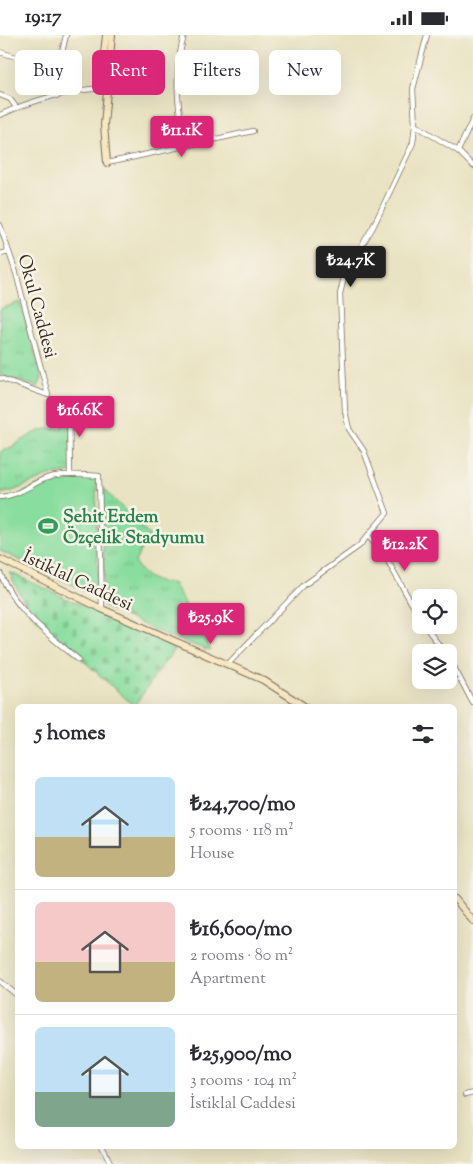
<!DOCTYPE html>
<meta charset="utf-8">
<style>
:root{--surface:#fff;--page:#f7f7f7;--text:#2b2b33;--muted:#7c7c81;--line:#e1e1e2;--accent:#db2777}
body{margin:0;font-family:"Sorts Mill Goudy",serif;background:var(--page);color:var(--text);height:100vh;display:flex;flex-direction:column;font-size:19px;white-space:nowrap}
*{box-sizing:border-box;margin:0}
p{font-size:16px;color:var(--muted)}
.icon{flex:none;width:28px;height:28px;fill:none;stroke:currentColor;stroke-width:2;stroke-linecap:round;stroke-linejoin:round}
.map{position:relative;flex:1;overflow:hidden}
.sheet{position:absolute;left:15px;top:669px;width:442px;height:445px;display:flex;flex-direction:column;background:var(--surface);border-radius:8px;box-shadow:0 5px 20px #0002}
.sheet>*{flex:none}
.banner{position:absolute;left:15px;top:15px;width:444px;height:45px;display:flex;gap:10px}
.buttons{position:absolute;left:412px;top:554px;display:grid;gap:10px}
.buttons a{display:grid;place-items:center;width:45px;height:45px;border-radius:8px;background:var(--surface);box-shadow:0 5px 20px #0002;font-size:25px}
.price{position:absolute;translate:-50% -42px;padding:0 11px;border-radius:5px;background:var(--accent);color:#fff;font-size:16px;line-height:32px;filter:drop-shadow(0 1px 2px #0008)}
.price::after{content:'';position:absolute;left:50%;top:30px;width:15px;height:11px;margin-left:-8px;background:inherit;clip-path:polygon(0 0,100% 0,50% 100%)}
.price.selected{background:#222;color:#fff}
ul{padding:0;list-style:none}
li{display:flex;align-items:center;gap:15px;height:125px;padding:0 20px}
li+li{border-top:1px solid var(--line)}
li span{display:grid;place-items:center;flex:none;width:140px;height:100px;border-radius:8px;color:#555}
li>.icon{margin-inline-start:auto}
span .icon{width:60px;height:60px;fill:#fffc;stroke-width:1}
li b{font-size:21px}
h2{display:flex;justify-content:space-between;align-items:center;height:60px;padding:0 20px;font-size:21px}
.pill{padding:0 18px;border-radius:8px;background:var(--surface);box-shadow:0 5px 20px #0002;font-size:18px;line-height:45px}
.pill.selected{background:var(--accent);color:#fff}
.status{display:flex;justify-content:space-between;align-items:center;height:35px;padding:0 25px;background:var(--surface);direction:ltr}
.status svg{height:14px;fill:currentColor}
.map>svg:first-child{display:block}
</style>
<div class="status"><b>19:17</b><svg viewBox="0 0 49 12"><path d="M0 12V9h3v3zM5 12V6h3v6zM10 12V3h3v9zM15 12V0h3v12zM26 1h20v11H26zM47 4h2v5h-2z"/></svg></div>
<div class="map">
<svg width="473" height="1129" viewBox="0 0 473 1129">
<defs>
<pattern id="grass-tufts" width="24" height="20" patternUnits="userSpaceOnUse" patternTransform="scale(1.25)"><rect width="24" height="20" fill="#89dd9e"/><path d="M3 7l-1-3M5 7V3M7 7l1-3M15 17l-1-3M17 17v-4M19 17l1-3" fill="none" stroke="#77be88"/></pattern>
<pattern id="cemetery-stones" width="16" height="16" patternUnits="userSpaceOnUse" patternTransform="scale(1.25)"><rect width="16" height="16" fill="#89dd9e"/><path d="M2 7V4a2 2 0 0 1 4 0v3zM10 15v-3a2 2 0 0 1 4 0v3z" fill="#77be88"/></pattern>
</defs>
<rect width="100%" height="100%" fill="#f7f3e8"/>
<filter id="ink" filterUnits="userSpaceOnUse"><feTurbulence type="fractalNoise" baseFrequency=".02" numOctaves="2"/><feDisplacementMap in="SourceGraphic" scale="10" xChannelSelector="R" yChannelSelector="G"/><feConvolveMatrix kernelMatrix="1 2 1 2 8 2 1 2 1" color-interpolation-filters="sRGB"/></filter>
<filter id="wash" filterUnits="userSpaceOnUse"><feTurbulence type="fractalNoise" baseFrequency=".0096" numOctaves="4" result="noise"/><feDisplacementMap in="SourceGraphic" scale="20" xChannelSelector="R" yChannelSelector="G"/><feGaussianBlur stdDeviation="1.12" result="paint"/><feColorMatrix in="noise" values="0 0 0 0 0 0 0 0 0 0 0 0 0 0 0 0 0 1.4 0 .05"/><feComposite in="paint" operator="in"/></filter>
<g filter="url(#wash)">
<rect width="100%" height="100%" fill="#eae3c3"/>
<!-- grass -->
<path fill="url(#grass-tufts)" stroke="#62845e" d="M20 267 42 343 38 352 0 340V274Z
M64 373 71 374 73 437 50 440 13 456 0 459V417C24 409 33 390 62 394Z
M103 453 150 501 144 508 135 527C142 542 157 549 173 548L211 616 170 602 104 572Z"/>
<!-- cemetery -->
<path fill="url(#cemetery-stones)" stroke="#62845e" d="M9 537 175 613 134 671 29 577Z"/>
<!-- green -->
<path fill="#89dd9e" stroke="#62845e" d="M76 442 96 443 98 562 0 516V465L14 462 47 446Z"/>
</g>
<g filter="url(#ink)">
<g fill="none" stroke-linecap="round" stroke-linejoin="round">
<defs>
<path id="street" d="M184 0C173 41 178 72 185 112
M0 17 23 24 61 22
M0 60 10 64 16 72
M58 61 61 22 66 0
M0 80C28 67 75 52 106 54
M415 90 458 116 473 131
M458 116 473 84
M107 128 253 96
M0 190 16 238 48 360
M0 219 9 217
M0 343 48 360
M69 366 70 440
M0 462C18 461 31 449 47 443 64 438 82 440 99 441L102 574
M369 502 385 521 421 585
M0 538C16 577 48 599 79 625
M424 590 445 618
M449 623 473 668
M228 629 304 550 359 511 387 478 364 416 349 394 345 376 340 259 345 238 373 192 413 108 415 90 413 54 427 0
M0 946 18 961
M465 1060 473 1058
M102 1111 111 1129"/>
<path id="secondary" d="M100 54 106 0
M107 128 104 90 112 0
M0 524 102 574 263 645 304 671
M455 864 473 886"/>
</defs>
<!-- street casing -->
<use href="#street" stroke="#786b58" stroke-width="6"/>
<!-- secondary casing -->
<use href="#secondary" stroke="#786b58" stroke-width="8"/>
<!-- street -->
<use href="#street" stroke="#fff" stroke-width="4.5"/>
<!-- secondary -->
<use href="#secondary" stroke="#f7e8c3" stroke-width="6"/>
</g>
</g>
<!-- icons -->
<defs>
<symbol id="stadium-bare" viewBox="-9 -9 18 18"><path d="M0-5a6.5 5 0 1 0 0 10a6.5 5 0 1 0 0-10ZM-3.5-1.8h7v3.6h-7Z" fill="#2e9e5b" stroke="#f7f3e8" stroke-width="2.5" paint-order="stroke"/></symbol>
</defs>
<g fill-rule="evenodd">
<use href="#stadium-bare" x="34" y="477" width="28" height="28"/>
</g>
<g text-anchor="middle" stroke-width="5" stroke-linejoin="round" paint-order="stroke">
<!-- street labels -->
<g font-size="18" fill="#3b2a1e" stroke="#f7f3e8">
<text transform="translate(38 271) rotate(75)" y="6">Okul Caddesi</text>
<text transform="translate(78 545) rotate(25)" y="6">İstiklal Caddesi</text>
</g>
<!-- leisure labels -->
<g font-size="18" font-weight="bold" fill="#27864d" stroke="#f7f3e8" text-anchor="start">
<text x="63" y="487">Şehit Erdem<tspan x="63" dy="21">Özçelik Stadyumu</tspan></text>
</g>
</g>
</svg>
<div class="buttons">
<a><svg class="icon" aria-label="locate" viewBox="0 0 24 24"><circle cx="12" cy="12" r="6"/><path d="M12 2v4M12 18v4M2 12h4M18 12h4"/></svg></a>
<a><svg class="icon" aria-label="layers" viewBox="0 0 24 24"><path d="M12 4l9 5-9 5-9-5zM3 14l9 5 9-5"/></svg></a>
</div>
<b class="price" style="left:182px;top:123px">₺11.1K</b>
<b class="price selected" style="left:351px;top:253px">₺24.7K</b>
<b class="price" style="left:80px;top:403px">₺16.6K</b>
<b class="price" style="left:405px;top:537px">₺12.2K</b>
<b class="price" style="left:211px;top:610px">₺25.9K</b>
<div class="banner">
<a class="pill">Buy</a>
<a class="pill selected">Rent</a>
<a class="pill">Filters</a>
<a class="pill">New</a>
</div>
<section class="sheet">
<h2>5 homes<svg class="icon" aria-label="filters" viewBox="0 0 24 24"><path d="M4 7h16M4 17h16"/><circle cx="9" cy="7" r="2"/><circle cx="15" cy="17" r="2"/></svg></h2>
<ul>
<li><span style="background:linear-gradient(#bfe0f5 60%,#c2b280 0)"><svg class="icon" aria-label="home" viewBox="0 0 24 24"><path d="M3 11l9-7 9 7M6 9v11h12V9"/></svg></span><div><b>₺24,700/mo</b><p>5 rooms · 118 m²</p><p>House</p></div></li>
<li><span style="background:linear-gradient(#f6c9c9 60%,#c2b280 0)"><svg class="icon" aria-label="home" viewBox="0 0 24 24"><path d="M3 11l9-7 9 7M6 9v11h12V9"/></svg></span><div><b>₺16,600/mo</b><p>2 rooms · 80 m²</p><p>Apartment</p></div></li>
<li><span style="background:linear-gradient(#bfe0f5 65%,#7fa58c 0)"><svg class="icon" aria-label="home" viewBox="0 0 24 24"><path d="M3 11l9-7 9 7M6 9v11h12V9"/></svg></span><div><b>₺25,900/mo</b><p>3 rooms · 104 m²</p><p>İstiklal Caddesi</p></div></li>
</ul>
</section>
</div>
